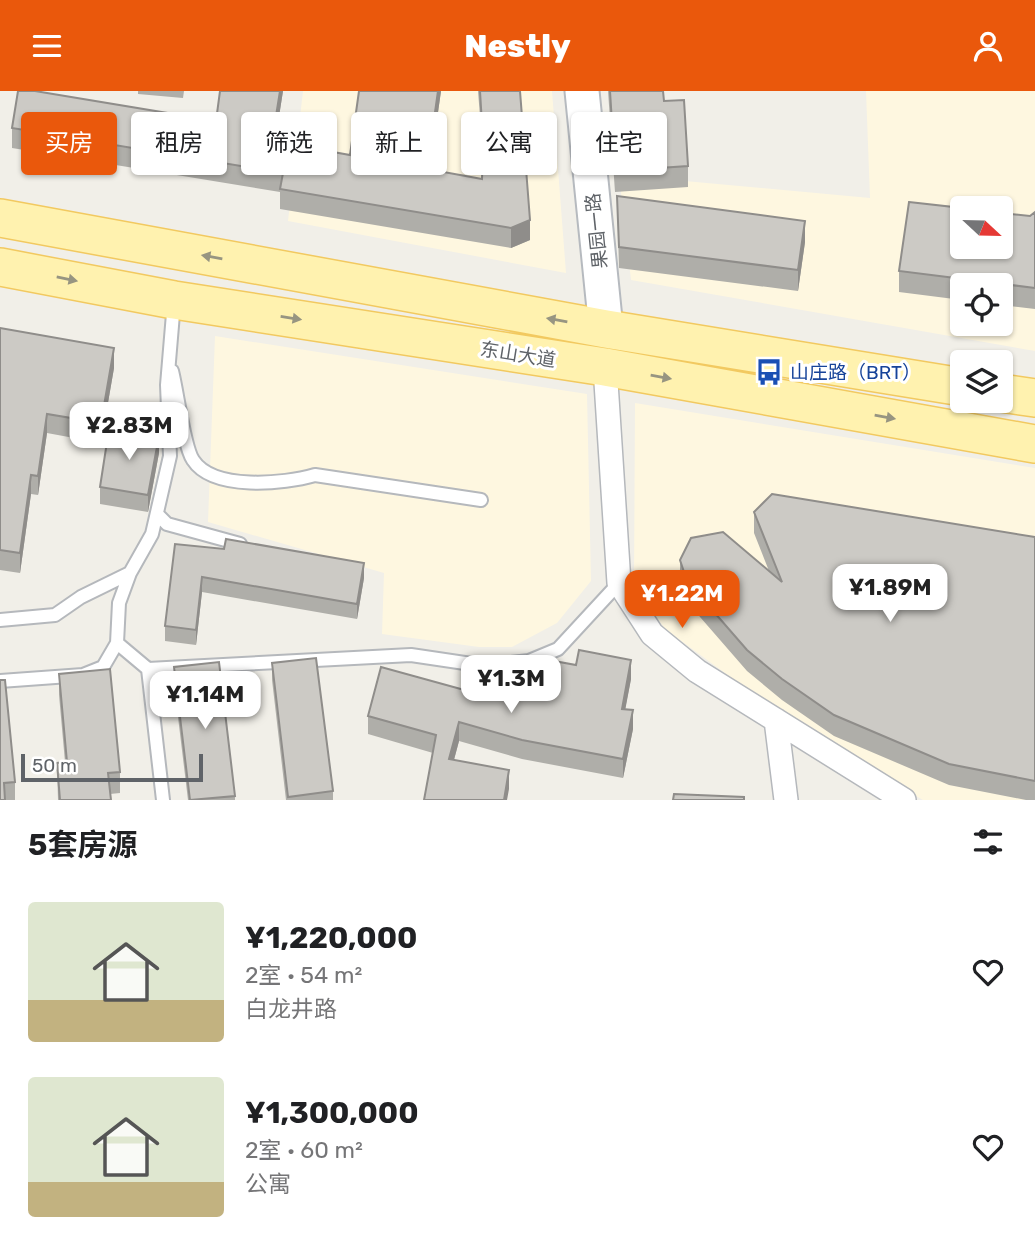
<!DOCTYPE html>
<html lang="zh">
<meta charset="utf-8">
<style>
:root{--surface:#fff;--page:#f2f2f2;--text:#202124;--muted:#757577;--accent:#ea580c}
body{margin:0;font-family:Rubik,"Noto Sans SC",sans-serif;background:var(--page);color:var(--text);height:100vh;display:flex;flex-direction:column;font-size:26px;white-space:nowrap}
*{box-sizing:border-box;margin:0}
p{font-size:23px;color:var(--muted)}
.icon{flex:none;width:38px;height:38px;fill:none;stroke:currentColor;stroke-width:2;stroke-linecap:round;stroke-linejoin:round}
.map{position:relative;height:709px;overflow:hidden}
.side{display:flex;flex-direction:column;background:var(--surface);flex:1}
.side>*{flex:none}
.guide{position:absolute;left:21px;top:21px;width:994px;height:63px;display:flex;gap:14px}
.needle{width:46px;rotate:112deg}
.controls{position:absolute;left:950px;top:105px;display:grid;gap:14px}
.controls a{display:grid;place-items:center;width:63px;height:63px;border-radius:7px;background:var(--surface);box-shadow:0 2px 5px #0004;font-size:35px}
.scale{position:absolute;left:21px;bottom:18px;width:182px;box-sizing:border-box;padding-left:7px;border:4px solid #5f6368;border-top:0;font-size:19px;line-height:24px;white-space:nowrap;color:#5f6368;-webkit-text-stroke:5px #fff;paint-order:stroke}
.price{position:absolute;translate:-50% -60px;padding:0 16px;border-radius:14px;background:#fff;color:#222;font-size:23px;line-height:46px;filter:drop-shadow(0 2px 4px #0008)}
.price::after{content:'';position:absolute;left:50%;top:42px;width:21px;height:16px;margin-left:-10px;background:inherit;clip-path:polygon(0 0,100% 0,50% 100%)}
.price.active{background:var(--accent);color:#fff}
ul{padding:0;list-style:none}
li{display:flex;align-items:center;gap:21px;height:175px;padding:0 28px}
li span{display:grid;place-items:center;flex:none;width:196px;height:140px;border-radius:7px;color:#555}
li>.icon{margin-inline-start:auto}
span .icon{width:84px;height:84px;fill:#fffc;stroke-width:1}
li b{font-size:30px}
h2{display:flex;justify-content:space-between;align-items:center;height:84px;padding:0 28px;font-size:30px}
.tag{padding:0 24px;border-radius:7px;background:var(--surface);box-shadow:0 2px 5px #0004;font-size:24px;line-height:63px}
.tag.active{background:var(--accent);color:#fff}
header{display:flex;justify-content:space-between;align-items:center;height:91px;padding:0 28px;background:var(--accent);color:#fff;font-size:32px;font-weight:800}
.map>svg:first-child{display:block}
</style>
<header><svg class="icon" aria-label="menu" viewBox="0 0 24 24"><path d="M4 6h16M4 12h16M4 18h16"/></svg>Nestly<svg class="icon" aria-label="person" viewBox="0 0 24 24"><circle cx="12" cy="8" r="4"/><path d="M4 21q1-7 8-7t8 7"/></svg></header>
<div class="map">
<svg width="1035" height="709" viewBox="0 0 1035 709">
<rect width="100%" height="100%" fill="#f1efe8"/>
<!-- commercial -->
<path fill="#fef7e0" fill-rule="evenodd" d="M303 0H552L566 182 288 130Z
M866 0H1035V260L631 189 619 84 870 107ZM962 117H1001V156H962ZM962 194H1001V233H962Z
M215 245 587 303 591 490 557 532 512 556H479L382 543 384 482 208 431Z
M635 312 1035 377V709H923L805 641 665 538 634 493Z"/>
<g fill="none" stroke-linecap="round" stroke-linejoin="round">
<defs>
<path id="lane" d="M174 211 167 294 170 365 152 443 130 482 119 512 117 552 148 578 411 564 485 575 529 570 558 558 619 492
M172 280C177 299 184 356 193 369 213 400 284 393 315 384L481 409
M157 423 167 433 240 453
M0 529 55 524 81 506 130 482
M148 578 163 709
M0 590 83 584 103 576 117 552"/>
<path id="street" d="M605 276 619 492 652 543 697 580 904 709
M776 629 786 709"/>
<path id="secondary" d="M582 0 606 238"/>
<path id="primary" d="M0 127 606 238 962 296
M0 176 174 209 605 276 1035 353
M1001 302 1035 307"/>
</defs>
<!-- lane casing -->
<use href="#lane" stroke="#b5b8bc" stroke-width="16"/>
<!-- street casing -->
<use href="#street" stroke="#b5b8bc" stroke-width="26"/>
<!-- secondary casing -->
<use href="#secondary" stroke="#b6babf" stroke-width="37"/>
<!-- primary casing -->
<use href="#primary" stroke="#f2c960" stroke-width="40"/>
<!-- lane -->
<use href="#lane" stroke="#fff" stroke-width="12"/>
<!-- street -->
<use href="#street" stroke="#fff" stroke-width="23"/>
<!-- secondary -->
<use href="#secondary" stroke="#fff" stroke-width="33"/>
<!-- primary -->
<use href="#primary" stroke="#fff2af" stroke-width="37"/>
</g>
<!-- wall -->
<path fill="#afaea9" d="M138 0H184L183 7 138 3Z
M283 0 275 51 350 64 359 0H441L430 79 482 88 483 64 478 0H520L530 149 511 157 280 118V101L12 57V37L216 30Z
M608 0H663L664 10 688 75V96L615 101Z
M617 105 805 151 798 200 619 177Z
M1035 121V218L1001 214V194H962V209L899 201V180L1030 125Z
M0 237 114 277 101 352 47 342 38 404 31 403 20 482 0 479Z
M159 362 148 421 100 413V396Z
M754 421 1035 446V709H1026L949 694 834 645 782 609 747 580 687 511 680 490V469L769 480 754 442Z
M224 458 364 487 357 528 202 501 196 554 165 550V535Z
M272 572 333 700V709H286L272 589Z
M174 576 235 705V709H188L174 593Z
M59 583 120 681V702L110 703 111 709H58L57 672 65 671 59 604Z
M523 588H631L625 618 633 638 623 687 522 668 459 650 454 669 509 698 433 662 368 643V625Z
M0 589 15 691V709H0Z"/>
<!-- shaded-wall -->
<path fill="#8f8d8a" d="M280 0H283L272 70V50Z
M438 0H441L427 98V78Z
M530 129V149L511 157V137Z
M805 130V151L798 200V179Z
M114 257V277L101 352V332Z
M47 323V342L38 404V385Z
M159 345V362L148 421V404Z
M31 384V403L20 482V462Z
M364 472V487L357 528V513Z
M202 486V501L196 554V539Z
M631 569V588L622 636V618Z
M633 619V638L623 687V668Z
M459 631V650L449 687V668Z
M509 679V698L507 709H504Z"/>
<!-- building -->
<path fill="#cccac5" stroke="#8f8d8a" stroke-width="2" d="M18 0H35L216 30 220 0H280L272 50 350 64 359 0H438L427 78 482 88 483 50 480 0H520L530 129 511 137 280 98 283 82 12 37Z
M610 0H663L664 10 684 9 688 75 615 80Z
M617 105 805 130 798 179 619 156Z
M909 111 962 117V156H1001V122L1030 125 1035 121V197L899 180Z
M0 237 114 257 101 332 47 323 38 385 31 384 20 462 0 459Z
M109 338 159 345 148 404 100 396Z
M772 403 1035 446V690L949 673 834 624 782 588 747 559 687 490 680 469 691 447 723 441 782 491 754 421Z
M226 448 364 472 357 513 202 486 196 539 165 535 175 453 224 458Z
M579 559 631 569 622 618 633 619 623 668 522 649 459 631 449 668 509 679 504 709H424L436 644 368 625 381 576 468 600 476 574 523 588 527 565 576 574Z
M316 567 333 700 288 706 272 572Z
M219 571 235 705 190 709 174 576Z
M110 578 120 681 108 682 111 709H60L57 672 67 671 59 583Z
M0 589H5L15 691 4 692 5 709H0Z
M674 703 744 706V709H673Z"/>
<!-- one-way arrows -->
<defs><path id="oneway-solid" d="M-6-.8H1V-3.2L6.5 0L1 3.2V.8H-6Z" transform="scale(1.75)"/></defs>
<g fill="#979581">
<use href="#oneway-solid" transform="translate(212 166) rotate(-170)"/>
<use href="#oneway-solid" transform="translate(67 188) rotate(11)"/>
<use href="#oneway-solid" transform="translate(291 227) rotate(9)"/>
<use href="#oneway-solid" transform="translate(557 229) rotate(-170)"/>
<use href="#oneway-solid" transform="translate(661 286) rotate(10)"/>
<use href="#oneway-solid" transform="translate(885 326) rotate(10)"/>
</g>
<!-- icons -->
<defs>
<symbol id="bus-bare" viewBox="-9 -9 18 18"><path d="M-5-6H5V4H4V6H2V4H-2V6H-4V4H-5ZM-3.5-4V0h7V-4ZM-3.5 1.2v1.5H-2V1.2ZM2 1.2v1.5H3.5V1.2Z" fill="#1a4fb4" stroke="#fff" stroke-width="2.5" paint-order="stroke"/></symbol>
</defs>
<g fill-rule="evenodd">
<use href="#bus-bare" x="750" y="262" width="38" height="38"/>
</g>
<g text-anchor="middle" stroke-width="6" stroke-linejoin="round" paint-order="stroke">
<!-- street labels -->
<g font-size="19" fill="#5f6368" stroke="#fff">
<text transform="translate(596 140) rotate(-96)" y="7">果园一路</text>
<text transform="translate(518 263) rotate(9)" y="7">东山大道</text>
</g>
<!-- transit labels -->
<g font-size="19" fill="#164399" stroke="#fff" text-anchor="start">
<text x="790" y="288">山庄路（BRT）</text>
</g>
</g>
</svg>
<div class="controls">
<a><svg class="needle" viewBox="-14 -14 28 28"><path d="M0-13l5 13h-10z" fill="#e53935"/><path d="M0 13l5-13h-10z" fill="#757577"/></svg></a>
<a><svg class="icon" aria-label="locate" viewBox="0 0 24 24"><circle cx="12" cy="12" r="6"/><path d="M12 2v4M12 18v4M2 12h4M18 12h4"/></svg></a>
<a><svg class="icon" aria-label="layers" viewBox="0 0 24 24"><path d="M12 4l9 5-9 5-9-5zM3 14l9 5 9-5"/></svg></a>
</div>
<div class="scale">50 m</div>
<b class="price" style="left:129px;top:371px">¥2.83M</b>
<b class="price" style="left:890px;top:533px">¥1.89M</b>
<b class="price active" style="left:682px;top:539px">¥1.22M</b>
<b class="price" style="left:511px;top:624px">¥1.3M</b>
<b class="price" style="left:205px;top:640px">¥1.14M</b>
<div class="guide">
<a class="tag active">买房</a>
<a class="tag">租房</a>
<a class="tag">筛选</a>
<a class="tag">新上</a>
<a class="tag">公寓</a>
<a class="tag">住宅</a>
</div>
</div>
<section class="side">
<h2>5套房源<svg class="icon" aria-label="filters" viewBox="0 0 24 24"><path d="M4 7h16M4 17h16"/><circle cx="9" cy="7" r="2"/><circle cx="15" cy="17" r="2"/></svg></h2>
<ul>
<li><span style="background:linear-gradient(#dfe7d0 70%,#c2b280 0)"><svg class="icon" aria-label="home" viewBox="0 0 24 24"><path d="M3 11l9-7 9 7M6 9v11h12V9"/></svg></span><div><b>¥1,220,000</b><p>2室 · 54 m²</p><p>白龙井路</p></div><svg class="icon" aria-label="heart" viewBox="0 0 24 24"><path d="M12 20l-8-8c-3-5 5-10 8-4 3-6 11-1 8 4z"/></svg></li>
<li><span style="background:linear-gradient(#dfe7d0 75%,#c2b280 0)"><svg class="icon" aria-label="home" viewBox="0 0 24 24"><path d="M3 11l9-7 9 7M6 9v11h12V9"/></svg></span><div><b>¥1,300,000</b><p>2室 · 60 m²</p><p>公寓</p></div><svg class="icon" aria-label="heart" viewBox="0 0 24 24"><path d="M12 20l-8-8c-3-5 5-10 8-4 3-6 11-1 8 4z"/></svg></li>
</ul>
</section>
